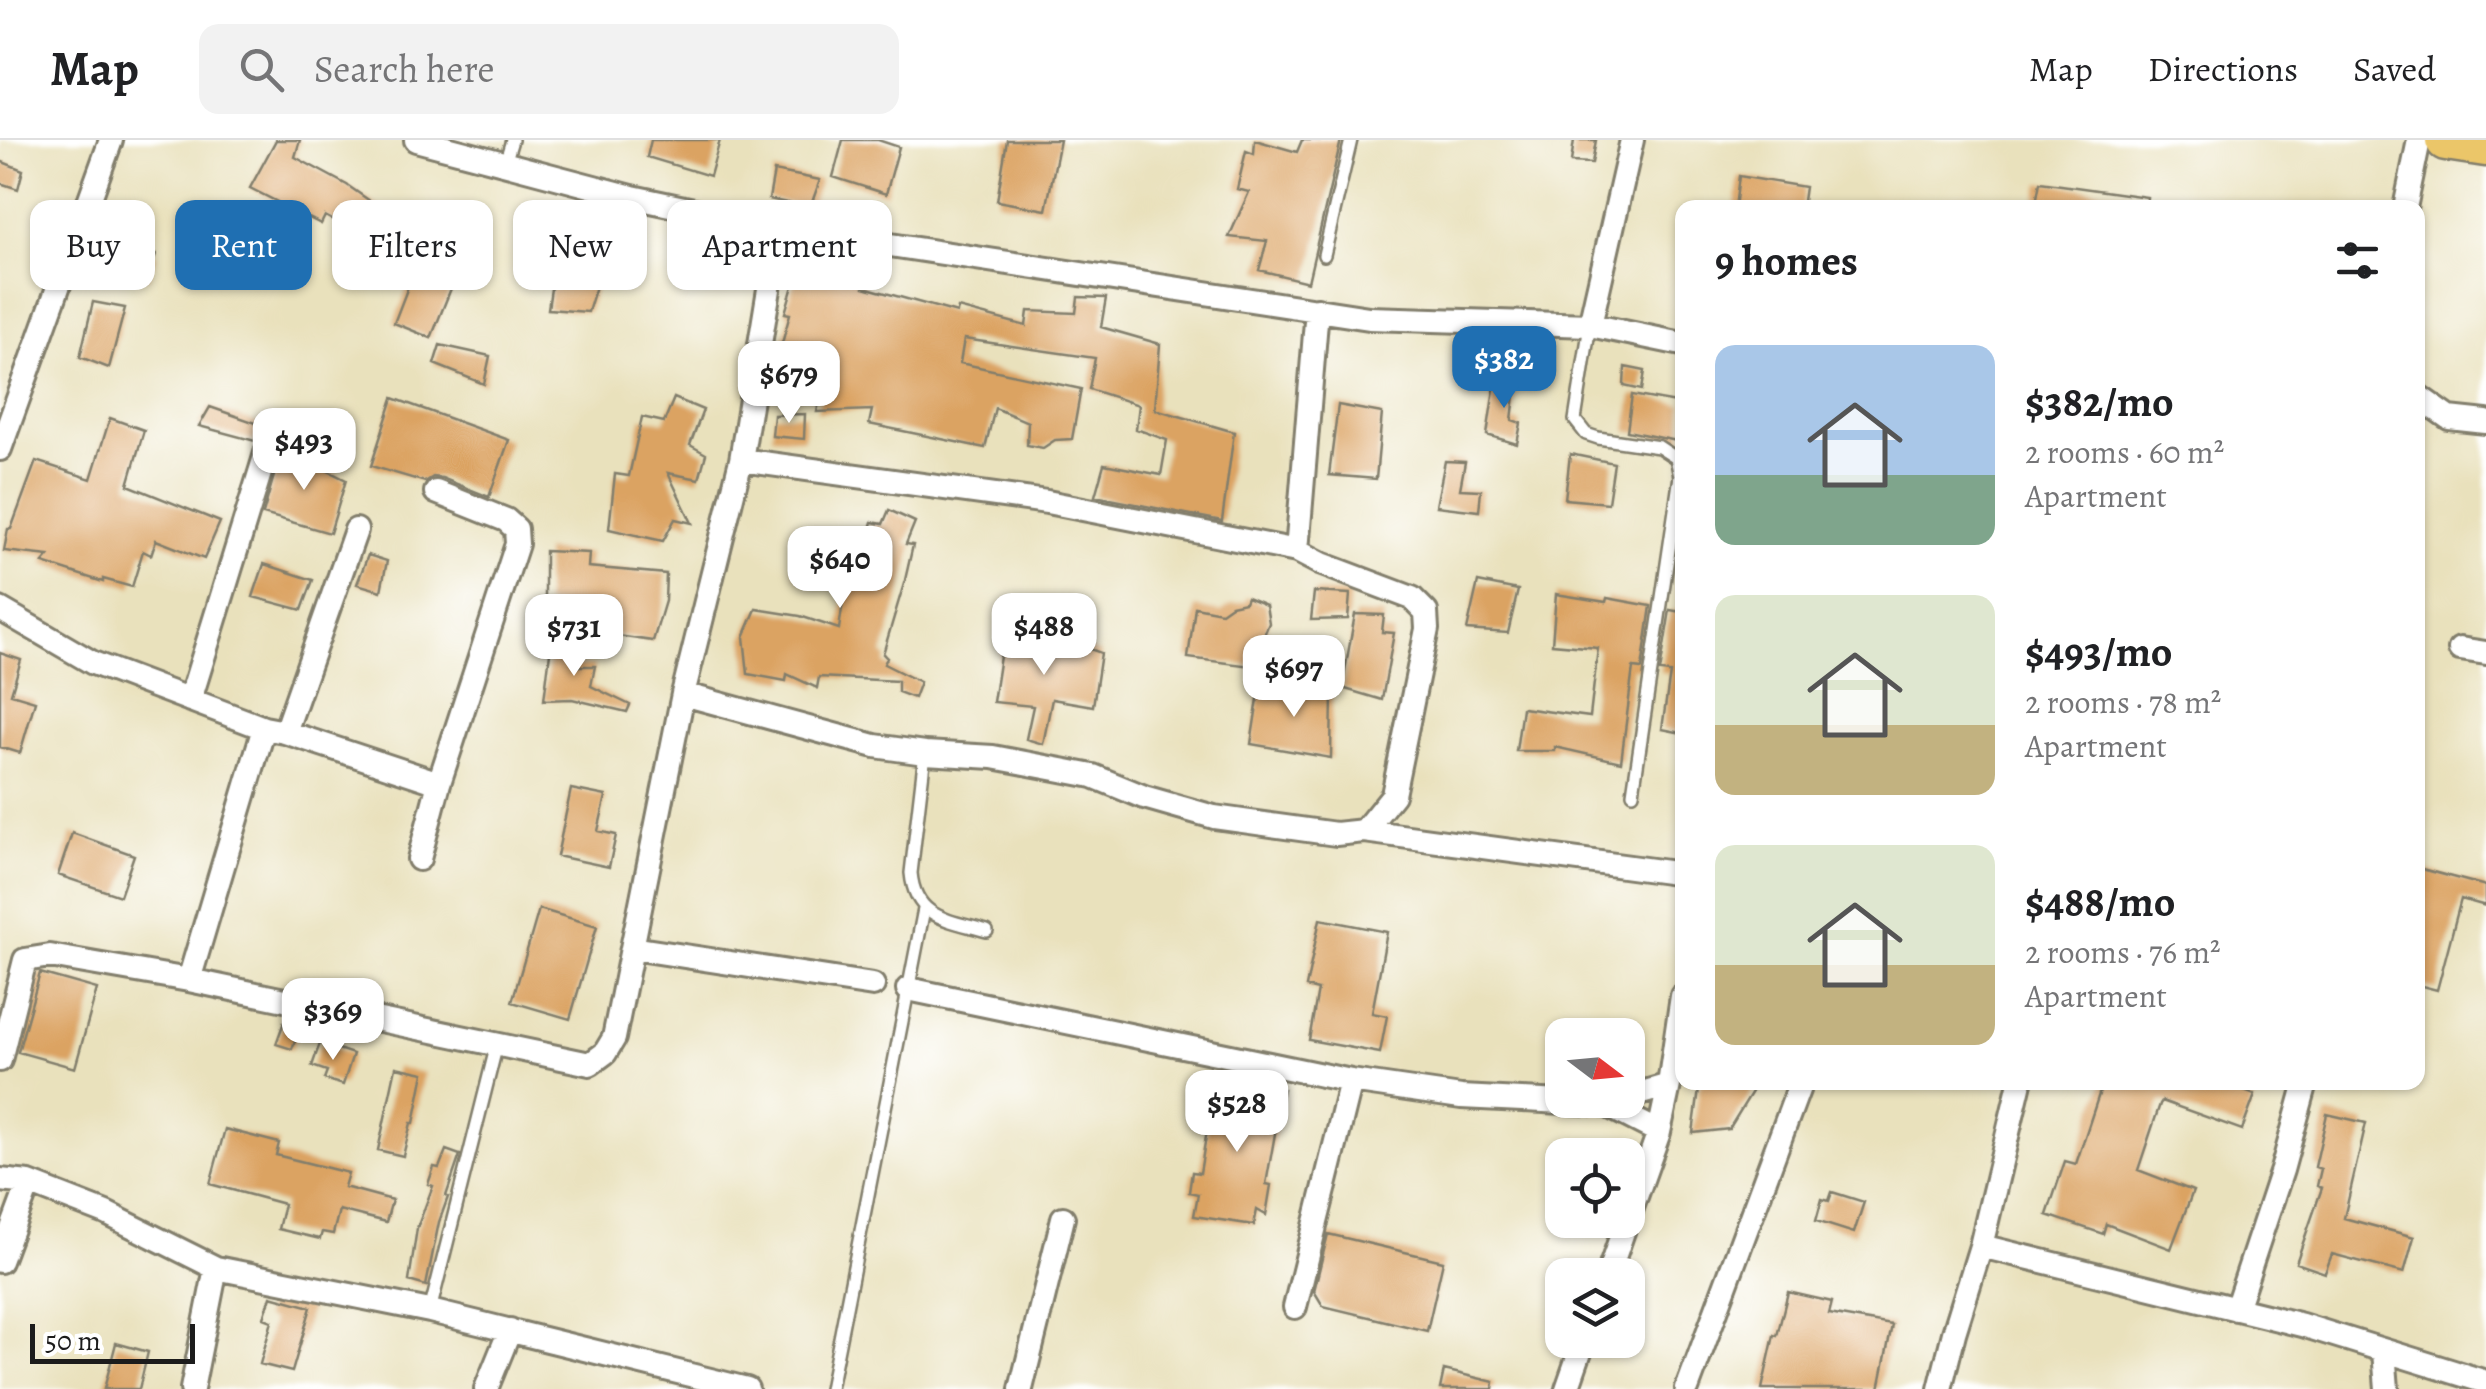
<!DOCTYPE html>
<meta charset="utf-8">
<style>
:root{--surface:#fff;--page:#f2f2f2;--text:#202124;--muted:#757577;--line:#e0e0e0;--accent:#1f6fb2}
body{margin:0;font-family:Alegreya,serif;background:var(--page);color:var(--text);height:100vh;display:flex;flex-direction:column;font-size:38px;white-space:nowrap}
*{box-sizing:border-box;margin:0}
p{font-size:32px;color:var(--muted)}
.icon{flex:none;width:55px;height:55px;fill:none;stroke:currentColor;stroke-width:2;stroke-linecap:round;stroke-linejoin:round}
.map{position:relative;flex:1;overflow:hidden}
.details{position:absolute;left:1675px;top:60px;width:750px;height:890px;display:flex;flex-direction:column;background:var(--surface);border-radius:20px;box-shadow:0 2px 8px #0004}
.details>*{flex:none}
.hud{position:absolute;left:30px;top:60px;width:950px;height:90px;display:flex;gap:20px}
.needle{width:65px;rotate:106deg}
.controls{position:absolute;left:1545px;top:878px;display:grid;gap:20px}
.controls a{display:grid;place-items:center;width:100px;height:100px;border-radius:20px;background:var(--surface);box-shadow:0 2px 8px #0004;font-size:50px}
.scale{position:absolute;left:30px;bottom:25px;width:165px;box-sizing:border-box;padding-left:10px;border:5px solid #1c1c1c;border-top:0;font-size:28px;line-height:35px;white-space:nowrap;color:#1c1c1c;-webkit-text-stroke:8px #fff;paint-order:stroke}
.price{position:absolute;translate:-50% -85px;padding:0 22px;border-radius:20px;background:#fff;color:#222;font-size:32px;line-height:65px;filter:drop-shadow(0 2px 5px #0008)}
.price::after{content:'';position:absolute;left:50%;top:60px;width:30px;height:22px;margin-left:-15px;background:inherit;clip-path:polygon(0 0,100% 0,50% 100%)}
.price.active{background:var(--accent);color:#fff}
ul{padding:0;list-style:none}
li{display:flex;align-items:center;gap:30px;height:250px;padding:0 40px}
li span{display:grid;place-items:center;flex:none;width:280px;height:200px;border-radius:20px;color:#555}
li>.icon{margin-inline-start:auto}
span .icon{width:120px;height:120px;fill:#fffc;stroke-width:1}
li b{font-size:42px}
h2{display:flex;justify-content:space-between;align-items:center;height:120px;padding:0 40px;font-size:42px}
.pill{padding:0 35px;border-radius:20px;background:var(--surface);box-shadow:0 2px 8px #0004;font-size:35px;line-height:90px}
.pill.active{background:var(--accent);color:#fff}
header{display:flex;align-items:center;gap:60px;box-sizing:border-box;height:140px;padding:0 50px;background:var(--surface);border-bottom:2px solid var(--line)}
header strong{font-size:48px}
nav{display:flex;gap:55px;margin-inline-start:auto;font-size:35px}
.search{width:700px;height:90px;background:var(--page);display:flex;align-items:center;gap:25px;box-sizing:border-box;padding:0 35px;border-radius:20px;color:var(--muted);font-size:38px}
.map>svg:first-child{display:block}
</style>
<header>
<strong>Map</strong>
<div class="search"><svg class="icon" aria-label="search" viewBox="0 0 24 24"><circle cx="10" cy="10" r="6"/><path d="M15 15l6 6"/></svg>Search here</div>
<nav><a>Map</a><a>Directions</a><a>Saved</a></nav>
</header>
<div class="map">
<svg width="2486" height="1249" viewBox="0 0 2486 1249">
<rect width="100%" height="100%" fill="#fff"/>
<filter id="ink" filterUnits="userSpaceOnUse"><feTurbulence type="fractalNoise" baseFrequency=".01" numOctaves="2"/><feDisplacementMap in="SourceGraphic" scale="20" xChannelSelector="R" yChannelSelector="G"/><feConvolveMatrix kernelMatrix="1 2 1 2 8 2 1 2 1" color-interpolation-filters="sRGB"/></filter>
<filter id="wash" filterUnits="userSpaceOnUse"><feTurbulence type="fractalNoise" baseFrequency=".0048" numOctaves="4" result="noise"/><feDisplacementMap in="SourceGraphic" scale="40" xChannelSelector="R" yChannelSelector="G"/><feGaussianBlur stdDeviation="2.25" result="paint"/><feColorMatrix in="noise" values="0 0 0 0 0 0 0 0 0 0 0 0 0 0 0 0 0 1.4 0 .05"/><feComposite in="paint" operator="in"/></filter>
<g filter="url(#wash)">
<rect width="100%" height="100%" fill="#e9e1bc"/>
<g id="blocks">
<!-- building -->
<path fill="#dba362" d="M276 0H300L295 17 347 45 380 68 367 99 325 76 321 84 250 48Z
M651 0H720L710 36 647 17Z
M843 0H878L899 7 886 54 833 37Z
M1007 0H1060L1046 70 997 61Z
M1255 0 1297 12 1302 0H1341L1308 142 1259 130 1267 101 1229 97 1249 52 1237 49 1246 11 1254 14Z
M1574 0H1596L1592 23 1571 22Z
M0 21 23 30 18 49 0 43Z
M774 31 820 40 810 68 769 59Z
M1739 36 1805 47 1802 68H1735Z
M2040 42 2147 57 2146 68H2035Z
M126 87 148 91 146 115 156 114 148 138 108 129Z
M421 113 460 126 431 198 394 183Z
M555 121 600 133 588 172 548 169Z
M834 124 867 128 864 147 957 173 958 168 1026 186 1028 171 1076 173 1078 157 1106 158 1101 187 1160 204 1155 269 1234 292 1222 381 1095 356 1104 324 1161 335 1167 300 1136 289 1139 265 1089 249 1095 218 964 199 960 223 1081 249 1072 299 1055 300 1043 308 1027 305 1028 282 995 268 985 308 869 284 872 270 817 272 829 215 780 211 790 174 785 173 798 129 834 126Z
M93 162 125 168 109 228 80 217Z
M440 205 490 216 484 244 434 224Z
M1625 227 1645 231 1642 250 1624 246Z
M1497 229 1516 247 1512 280 1521 283 1517 304 1487 295Z
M1632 255 1682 264V302L1627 291Z
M393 258 509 300 489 357 442 338 433 337 425 342 371 326Z
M674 258 703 270 690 305 706 314 699 339 668 333 692 383 675 379 663 401 609 389 615 334 629 336 642 277 664 282Z
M1338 265 1382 273 1376 339 1329 335Z
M210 267 259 284 255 301 199 286Z
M805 274 804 299 772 296 774 275Z
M110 278 144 290 128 345 220 382 204 419 156 400 151 415 143 411 132 447 103 439V442L43 423 49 416 4 411 8 389H11L36 321 91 339Z
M282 308 346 340 330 393 263 374Z
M1570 314 1614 323 1608 363 1565 359Z
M1445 321 1465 322 1460 349 1481 350 1479 371 1436 366Z
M889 370 915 382 906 404 913 405 905 440 883 514 887 518 884 524 920 542 914 558 898 552V541L819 537 817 548 787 534 786 541 748 534 744 497 756 469 800 476 839 489 845 449 795 434 797 401 821 389 865 405 872 382 883 384Z
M545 411 589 413 588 427 666 434 665 461 653 501 596 493 603 469 545 464Z
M368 415 387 421 381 451 357 444Z
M264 424 313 440 302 470 253 457Z
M1478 442 1518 450 1508 493 1467 490Z
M1314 452 1350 454 1348 479 1311 480Z
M1556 454 1606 462 1607 458 1651 466 1642 529 1633 528 1621 622 1555 607V611H1516L1522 568 1590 577 1598 508 1552 504Z
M1247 457 1266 465 1269 483 1251 526 1188 518 1195 467 1221 472 1231 465 1245 462Z
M1670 470 1682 472V593L1662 589 1670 533 1660 532Z
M1355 474 1384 475 1382 492 1394 493 1382 560 1342 548Z
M1004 490 1067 512 1069 501 1101 513 1093 566 1052 559 1043 604 1026 599 1033 566 993 562Z
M552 497 577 505 575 526H595L591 546 630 565 627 572 572 559 544 560Z
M0 513 21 520 11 554 35 561 20 613 0 607Z
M1260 546 1332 551 1331 618 1251 604Z
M571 649 606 656 598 691 616 695 609 727 557 716Z
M72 693 134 715 120 756 58 735Z
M2418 728 2486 746V766L2461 759 2437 850 2418 845Z
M539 769 597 786 570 879 512 862Z
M1320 779 1387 792 1372 873 1387 876 1380 913 1309 900 1318 850 1306 847Z
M40 833 97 849 75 928 18 912Z
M285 879 301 884 292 909 276 904Z
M320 903 353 914 343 945 324 939 327 931 312 926Z
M396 927 424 933 414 983H411L403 1016 378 1010Z
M1244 942 1283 949 1266 1044 1271 1045 1266 1075 1257 1070 1254 1085 1194 1076 1198 1054 1189 1052 1192 1032 1200 1033 1208 984 1193 981 1197 958 1239 965Z
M1700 942H1758L1729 989 1693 993Z
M2103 942H2220L2255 955 2242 990 2162 961 2160 964 2138 1030 2193 1051 2171 1109 2106 1084 2103 1094 2047 1075 2065 1021 2076 1024Z
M2327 974 2366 983 2344 1078 2414 1097 2404 1133 2332 1114 2325 1133 2296 1123 2322 1048 2317 1046 2321 1029 2315 1027Z
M225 989 279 1003 276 1015 348 1033 344 1047 392 1060 386 1082 339 1070 333 1094 322 1092 320 1099 278 1089 284 1064 210 1044Z
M446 1010 460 1015 446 1056 448 1057 439 1082 426 1146 409 1141 417 1088 433 1046 428 1044 434 1027 439 1028Z
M1832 1052 1864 1062 1854 1093 1816 1081 1822 1059 1829 1061Z
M1328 1094 1443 1121 1427 1191 1323 1166 1314 1151Z
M1788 1152 1832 1162 1829 1174 1892 1185 1879 1249H1762L1774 1195 1777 1196Z
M271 1156 311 1167 292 1232 260 1224 272 1181 264 1178Z
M116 1203 148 1212 139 1249H104Z
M1444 1230 1494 1242 1493 1249H1440Z"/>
</g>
</g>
<g filter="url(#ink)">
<use href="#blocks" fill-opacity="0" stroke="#827e6c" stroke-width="2.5"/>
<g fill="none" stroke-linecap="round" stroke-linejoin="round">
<defs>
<path id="service" d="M505 23 512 0
M1324 115 1351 0
M1590 185 1575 280 1586 294 1598 298 1659 307 1676 318 1680 336 1633 653
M925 613 911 733C915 779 949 780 987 791
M430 1171 497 904
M830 1249 924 769"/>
<path id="minor" d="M416 0 632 57 779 88 1369 178 1590 185 1682 204
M2405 68 2419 0
M1590 185 1632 0
M2418 256 2449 278 2486 282
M0 309 111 0
M1297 411 1317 169
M0 469 93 523 264 588 285 592 439 643
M2460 509 2486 513
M683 554 875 606 925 613 993 617 1093 636 1144 657 1214 677 1336 694 1364 691 1393 655 1427 489 1426 472 1412 458 1322 424 1297 411 1047 362 741 320
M190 560 267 310
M285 592 356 390
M1364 691 1682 734
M419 719 439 643 517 404 516 389 506 380 436 352
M632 808 873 845
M189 840 264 588
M908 849 1351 941 1461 957 1604 964 1618 960
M0 920 25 820 50 816 189 840 590 924 605 913 614 898 683 554 741 320 779 88
M1628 957 1669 945
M1604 964 1659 992
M0 1040 29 1043 106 1073 216 1128 430 1171 747 1249
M1628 1079 1659 992 1669 945 1682 856
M1981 1106 2302 1185 2486 1242
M0 1121 29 1043
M1608 1135 1627 1080
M1295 1167 1351 941
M2236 1169 2282 1030 2306 942
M2384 1211 2387 1249
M192 1249 216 1128
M486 1249 510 1190
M1021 1249 1063 1078
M1567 1249 1584 1200
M1687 1249 1801 942
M1940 1249 1954 1193 1981 1106 2020 942"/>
<path id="trunk" d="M2446 0 2486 6"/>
</defs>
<!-- service casing -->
<use href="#service" stroke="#827e6c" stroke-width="16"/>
<!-- minor casing -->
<use href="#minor" stroke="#827e6c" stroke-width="28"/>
<!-- trunk casing -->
<use href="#trunk" stroke="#827e6c" stroke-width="45"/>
<!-- service -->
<use href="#service" stroke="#fff" stroke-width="11"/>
<!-- minor -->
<use href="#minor" stroke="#fff" stroke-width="22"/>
<!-- trunk -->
<use href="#trunk" stroke="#ebc669" stroke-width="40"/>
</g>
</g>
</svg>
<div class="controls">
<a><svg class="needle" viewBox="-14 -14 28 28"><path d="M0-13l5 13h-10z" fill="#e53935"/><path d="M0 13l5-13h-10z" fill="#757577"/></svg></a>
<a><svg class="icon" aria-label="locate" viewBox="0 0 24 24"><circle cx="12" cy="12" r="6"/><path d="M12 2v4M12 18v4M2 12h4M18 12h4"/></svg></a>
<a><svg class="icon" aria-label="layers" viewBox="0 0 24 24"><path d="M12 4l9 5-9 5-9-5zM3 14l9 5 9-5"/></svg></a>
</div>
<div class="scale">50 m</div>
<b class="price active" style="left:1504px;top:271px">$382</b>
<b class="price" style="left:789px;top:286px">$679</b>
<b class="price" style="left:304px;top:353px">$493</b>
<b class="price" style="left:840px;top:471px">$640</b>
<b class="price" style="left:1044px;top:538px">$488</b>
<b class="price" style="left:574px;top:539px">$731</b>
<b class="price" style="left:1294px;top:580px">$697</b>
<b class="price" style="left:333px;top:923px">$369</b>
<b class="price" style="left:1237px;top:1015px">$528</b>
<div class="hud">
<a class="pill">Buy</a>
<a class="pill active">Rent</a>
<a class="pill">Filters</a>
<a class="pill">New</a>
<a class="pill">Apartment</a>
</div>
<section class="details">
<h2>9 homes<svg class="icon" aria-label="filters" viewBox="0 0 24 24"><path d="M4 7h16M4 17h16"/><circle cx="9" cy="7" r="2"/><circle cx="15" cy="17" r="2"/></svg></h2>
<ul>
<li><span style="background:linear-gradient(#a9c7e8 65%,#7fa58c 0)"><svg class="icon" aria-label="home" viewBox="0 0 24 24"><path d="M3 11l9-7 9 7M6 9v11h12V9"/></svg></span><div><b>$382/mo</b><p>2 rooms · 60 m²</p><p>Apartment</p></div></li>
<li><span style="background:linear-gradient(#dfe7d0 65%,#c2b280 0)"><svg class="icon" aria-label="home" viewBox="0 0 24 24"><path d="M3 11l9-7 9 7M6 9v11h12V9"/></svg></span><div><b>$493/mo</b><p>2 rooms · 78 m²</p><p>Apartment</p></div></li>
<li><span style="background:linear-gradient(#dfe7d0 60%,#c2b280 0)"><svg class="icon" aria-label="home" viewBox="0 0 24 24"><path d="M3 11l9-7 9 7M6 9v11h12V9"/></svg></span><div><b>$488/mo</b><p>2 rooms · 76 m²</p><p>Apartment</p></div></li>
</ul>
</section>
</div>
